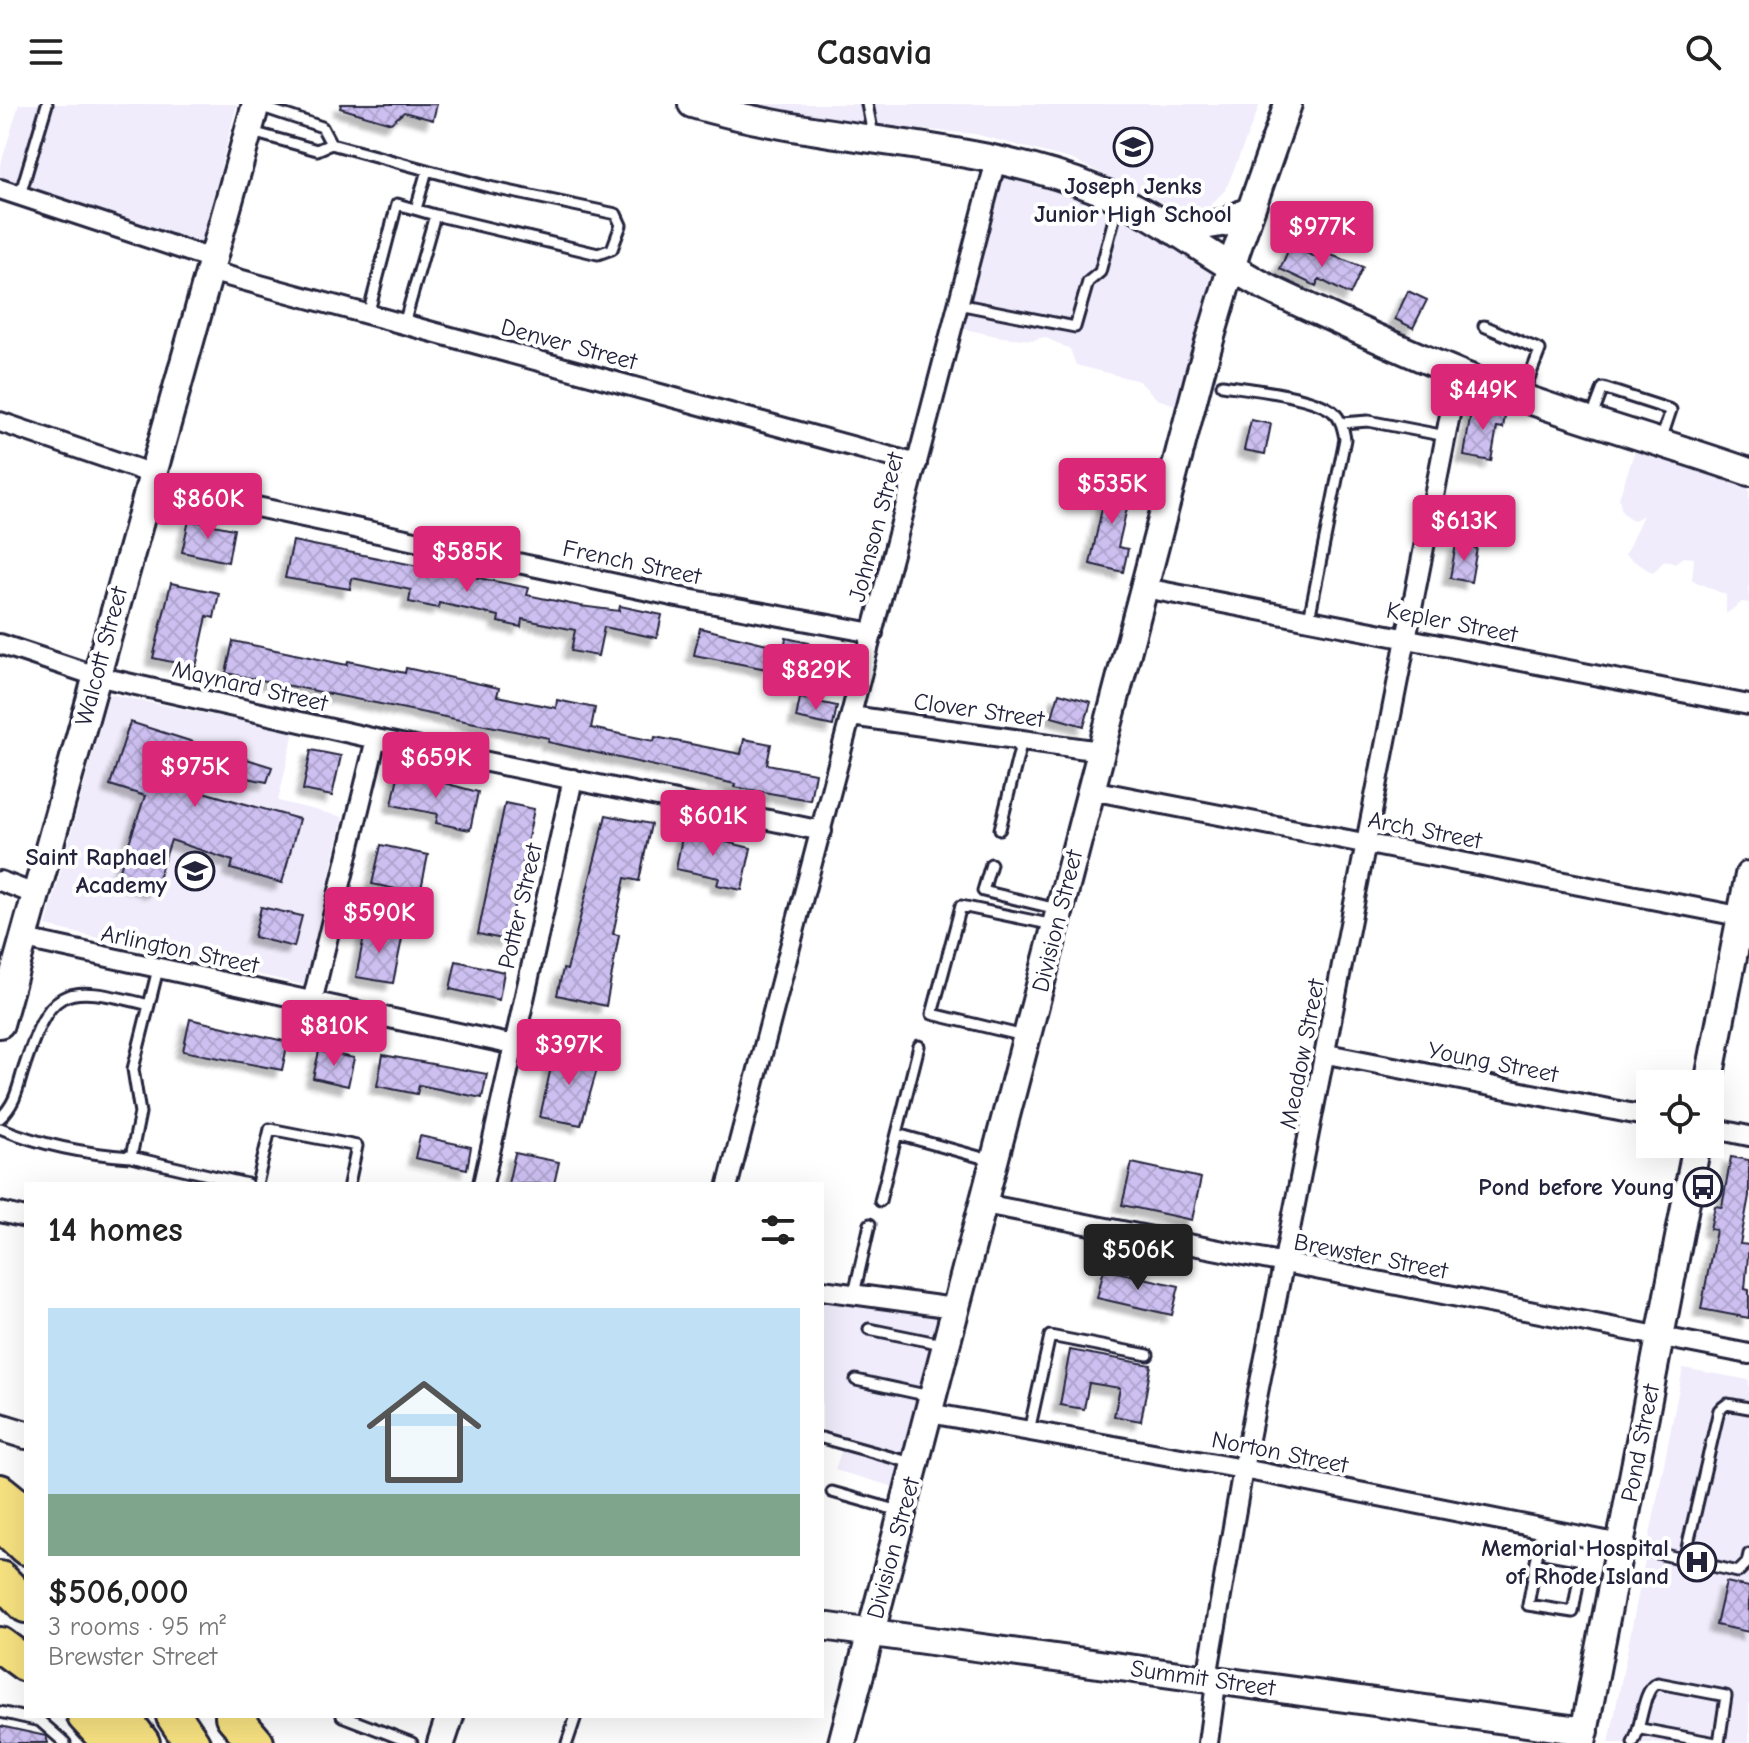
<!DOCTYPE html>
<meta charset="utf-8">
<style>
:root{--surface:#fff;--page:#f6f6f6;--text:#222;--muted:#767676;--accent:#db2777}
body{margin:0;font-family:"Comic Neue",sans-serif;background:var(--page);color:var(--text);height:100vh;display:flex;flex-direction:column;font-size:30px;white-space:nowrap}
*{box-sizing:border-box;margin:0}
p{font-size:26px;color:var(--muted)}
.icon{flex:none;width:44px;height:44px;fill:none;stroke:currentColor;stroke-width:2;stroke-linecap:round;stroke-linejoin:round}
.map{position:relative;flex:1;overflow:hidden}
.panel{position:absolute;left:24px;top:1078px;width:800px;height:536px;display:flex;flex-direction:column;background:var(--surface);border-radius:0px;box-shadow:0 8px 32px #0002}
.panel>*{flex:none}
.buttons{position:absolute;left:1636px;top:966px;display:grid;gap:16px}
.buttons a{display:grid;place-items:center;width:88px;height:88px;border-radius:0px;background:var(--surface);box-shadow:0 8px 32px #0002;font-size:40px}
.price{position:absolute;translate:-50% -68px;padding:0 18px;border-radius:8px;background:var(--accent);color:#fff;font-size:26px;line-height:52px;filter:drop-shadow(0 2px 4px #0008)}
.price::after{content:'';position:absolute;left:50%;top:48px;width:24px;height:18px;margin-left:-12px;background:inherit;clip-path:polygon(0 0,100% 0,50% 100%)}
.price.selected{background:#222;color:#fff}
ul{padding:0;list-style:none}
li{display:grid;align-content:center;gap:16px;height:424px;padding:0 24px}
li span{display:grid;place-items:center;height:248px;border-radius:0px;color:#555}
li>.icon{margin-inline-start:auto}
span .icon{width:144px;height:144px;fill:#fffc;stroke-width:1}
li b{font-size:34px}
h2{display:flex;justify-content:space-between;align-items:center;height:96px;padding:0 24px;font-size:34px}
header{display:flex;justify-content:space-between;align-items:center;height:104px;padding:0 24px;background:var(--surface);font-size:36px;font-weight:800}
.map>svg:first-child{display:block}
</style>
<header><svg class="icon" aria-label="menu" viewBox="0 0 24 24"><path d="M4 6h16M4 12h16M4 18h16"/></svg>Casavia<svg class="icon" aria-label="search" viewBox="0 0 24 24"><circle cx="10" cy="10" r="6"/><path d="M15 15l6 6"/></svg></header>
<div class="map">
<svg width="1749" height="1639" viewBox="0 0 1749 1639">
<defs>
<pattern id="building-cross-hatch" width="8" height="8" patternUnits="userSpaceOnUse" patternTransform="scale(2)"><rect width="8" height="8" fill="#cdc0f1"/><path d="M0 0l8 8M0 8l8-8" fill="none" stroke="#b0a5d0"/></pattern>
<filter id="shadow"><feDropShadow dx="-7" dy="7" stdDeviation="2" flood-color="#0004"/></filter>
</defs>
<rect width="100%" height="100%" fill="#fff"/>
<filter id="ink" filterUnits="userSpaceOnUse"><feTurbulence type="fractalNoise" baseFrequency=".0125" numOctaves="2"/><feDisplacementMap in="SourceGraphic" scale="16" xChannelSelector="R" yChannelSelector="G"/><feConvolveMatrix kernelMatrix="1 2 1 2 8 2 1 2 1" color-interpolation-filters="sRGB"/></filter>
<g filter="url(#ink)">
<!-- built -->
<path fill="#f0ecfb" d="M19 0H237L201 140 0 76V63Z
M743 0H1260L1226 85 1204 108 1187 110 1073 56 975 30 821 17Z
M999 58 1011 59 1240 165 1198 308 1157 295 1139 277 1076 261 1070 245 1044 233 1033 236 1001 233 960 224Z
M1639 334 1749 368V499L1742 498 1726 510V491L1692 476 1694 454 1683 453 1675 459 1665 456 1653 469 1625 451 1643 411 1633 417 1622 408 1619 394Z
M109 590 294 628 278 697 343 713 304 881 46 822Z
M822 1182 962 1199 912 1388 835 1366 844 1338 822 1325Z
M1683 1264 1749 1276V1639H1609Z"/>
<!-- building -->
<path fill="url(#building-cross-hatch)" stroke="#22223b" stroke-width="2" filter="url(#shadow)" d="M341 0H437L433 16 404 8 391 19 340 4Z
M1290 142 1318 154 1321 147 1363 163 1350 191 1319 175 1316 182 1280 165Z
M1408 187 1427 196 1413 224 1395 215Z
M1472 301 1506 306 1503 324 1497 323 1491 357 1464 352Z
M1251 316 1271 320 1265 350 1244 346Z
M1109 372 1133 378 1118 443 1128 445 1123 468 1090 460Z
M189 416 234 425 228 458 182 448Z
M293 437 529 484 527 491 580 502 619 507 620 502 662 511 657 534 604 523 598 552 571 547 575 526 522 515 521 523 498 518 499 512 439 499 438 504 409 498 411 486 352 474 350 485 285 474Z
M1456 440 1477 444 1471 478 1450 474Z
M171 479 219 489 214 514 207 512 196 563 153 554Z
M700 524 784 544 786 534 809 539 804 564 769 557 767 565 694 551Z
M233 537 347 561 348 557 405 569 406 564 499 584 497 592 556 604 557 596 595 604 591 624 654 637 655 633 741 650 744 635 771 640 767 660 815 669 810 696 734 683 735 680 548 638 549 634 226 569Z
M1059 589 1091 598 1084 622 1052 613Z
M800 594 837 602 833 622 796 614Z
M130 618 272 663 267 678 195 663 189 684 299 715 282 779 231 765 233 757 171 736 154 787 117 774 145 692 110 681Z
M311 646 341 652 332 692 303 686Z
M399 667 478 688 470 726 436 719 438 710 392 701Z
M505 699 534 705 507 836 478 830Z
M606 711 651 720 639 777 625 774 613 830 619 831 606 902 557 891 563 865 567 866Z
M684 723 718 730 717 736 751 744 742 786 717 781 719 774 676 765Z
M381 741 428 751 420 790 372 780Z
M261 803 302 812 294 843 254 833Z
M366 822 403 830 393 879 356 873Z
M456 857 504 868 499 896 450 885Z
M190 915 288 938 282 966 183 947Z
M555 945 600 955 581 1021 540 1013Z
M319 947 354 954 348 982 313 974Z
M383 951 487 970 482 994 419 981 417 990 377 982Z
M420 1032 471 1043 467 1065 415 1054Z
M515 1049 559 1058 554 1080H508Z
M1731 1053 1749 1056V1092L1740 1140 1749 1141 1745 1185 1749 1186V1214L1701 1205 1716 1126 1710 1125 1715 1102 1722 1103Z
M1132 1059 1201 1074 1192 1116 1122 1101Z
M1104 1165 1179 1182 1172 1211 1097 1194Z
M1070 1246 1151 1261 1141 1317 1114 1312 1120 1284 1089 1279 1084 1305 1060 1301Z
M1726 1478 1749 1483V1528L1716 1521Z
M0 1622 46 1632 48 1639H0Z"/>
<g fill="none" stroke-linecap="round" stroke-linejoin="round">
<defs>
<path id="lane" d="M867 0 873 31
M259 2 322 23 331 40 489 83 616 110 621 121 612 145 598 150 435 111 404 220
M252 28 317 46 331 40
M20 91 47 0
M416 105 427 66
M958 200 1075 223 1088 178 1100 168 1119 96
M368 211 397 100 435 111
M1484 222 1540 246 1523 290
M1222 281C1250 285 1310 291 1332 307 1341 314 1343 324 1345 335L1309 515
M1592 313 1603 284 1671 306 1661 336
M1342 319 1368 317 1446 332
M1000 725 1022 636
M991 760 983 787 1057 805
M158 865 133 965 140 1009 131 1053 247 1080
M1024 932 932 910 961 802 1054 821
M0 1014C14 1001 17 988 22 970 50 883 59 878 149 901
M0 1024C41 1041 87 1050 131 1053
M897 1030 990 1056
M257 1080 270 1025 357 1042 349 1080
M880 1097 919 942
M854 1190 870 1120
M869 1225 942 1240
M856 1276 930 1292
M1029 1327 1050 1232 1148 1251
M822 1334 912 1359
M832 1388 899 1407
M1623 1441 1738 1468 1747 1459 1749 1450
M1684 1457 1719 1306 1727 1300 1749 1304
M1536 1460 1580 1468 1573 1508 1528 1501 1542 1425
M0 1608 40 1617 65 1639
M342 1612 412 1639
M1641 1625 1716 1639
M567 1639 576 1612
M1633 1639C1642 1624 1642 1584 1658 1579L1726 1592 1719 1639"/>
<path id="street" d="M0 85 212 155
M209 167 917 360
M0 318 141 366 163 383 677 493 873 529
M1145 484 1749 601
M0 540 96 572 376 635 822 727
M851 612 1100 647
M1091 686 1749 814
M0 777 37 791
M25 835 514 941
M312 898 376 635
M1327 950 1650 1013
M1710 1024 1749 1032
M483 1080 573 675
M728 1080 996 56
M984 1100 1749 1250
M0 1108 26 1114
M822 1186 954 1204
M929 1309 1243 1365 1621 1440
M1208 1639 1215 1587 1209 1562 1243 1365 1458 270"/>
<path id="secondary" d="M692 0C825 40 968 34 1098 86 1162 111 1214 158 1276 188 1336 216 1396 244 1458 269 1552 308 1652 334 1749 368
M1174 127 1227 118 1250 106
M0 920 256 0
M1708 980 1749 771
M0 1323 26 1331
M822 1522 1585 1627
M441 1639 450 1612
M842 1639 1201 266 1236 148 1288 0
M1582 1639 1697 1040"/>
<path id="highway" d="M0 1388 26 1409
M0 1419 26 1443
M0 1475 26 1501
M0 1541 26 1560
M85 1612 110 1639
M122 1612 142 1639
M174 1612 192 1639
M233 1612 256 1639"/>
</defs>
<!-- lane casing -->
<use href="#lane" stroke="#22223b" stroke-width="15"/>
<!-- street casing -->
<use href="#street" stroke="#22223b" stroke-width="24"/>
<!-- secondary casing -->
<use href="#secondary" stroke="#22223b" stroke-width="32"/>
<!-- highway casing -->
<use href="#highway" stroke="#22223b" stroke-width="40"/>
<!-- lane -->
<use href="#lane" stroke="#fff" stroke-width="9"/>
<!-- street -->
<use href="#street" stroke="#fff" stroke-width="18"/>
<!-- secondary -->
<use href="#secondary" stroke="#fff" stroke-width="26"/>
<!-- highway -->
<use href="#highway" stroke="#f7e281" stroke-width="34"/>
</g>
</g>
<!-- icons -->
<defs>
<symbol id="school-ring" viewBox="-11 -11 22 22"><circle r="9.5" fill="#fff" stroke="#22223b" stroke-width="1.5"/><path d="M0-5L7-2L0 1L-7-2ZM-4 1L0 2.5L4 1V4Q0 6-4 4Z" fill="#22223b"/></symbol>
<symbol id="bus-ring" viewBox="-11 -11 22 22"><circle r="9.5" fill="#fff" stroke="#22223b" stroke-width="1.5"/><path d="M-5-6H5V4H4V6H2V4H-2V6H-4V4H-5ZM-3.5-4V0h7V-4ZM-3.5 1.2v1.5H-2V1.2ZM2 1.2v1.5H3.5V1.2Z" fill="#22223b"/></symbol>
<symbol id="hospital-ring" viewBox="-11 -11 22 22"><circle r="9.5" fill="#fff" stroke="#22223b" stroke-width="1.5"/><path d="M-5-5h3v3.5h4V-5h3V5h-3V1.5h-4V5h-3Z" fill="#22223b"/></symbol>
</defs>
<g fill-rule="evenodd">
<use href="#school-ring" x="1111" y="21" width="44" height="44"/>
<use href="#school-ring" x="173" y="745" width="44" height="44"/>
<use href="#bus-ring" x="1681" y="1061" width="44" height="44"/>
<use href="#hospital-ring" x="1675" y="1436" width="44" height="44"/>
</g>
<g text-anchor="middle" stroke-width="8" stroke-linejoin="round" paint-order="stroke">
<!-- poi labels -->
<g font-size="24" font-weight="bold" fill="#22223b" stroke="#fff" text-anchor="end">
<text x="1133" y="90" text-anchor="middle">Joseph Jenks<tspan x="1133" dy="28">Junior High School</tspan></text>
<text x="167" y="761">Saint Raphael<tspan x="167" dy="28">Academy</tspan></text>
<text x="1675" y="1091">Pond before Young</text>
<text x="1669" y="1452">Memorial Hospital<tspan x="1669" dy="28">of Rhode Island</tspan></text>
</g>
<!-- street labels -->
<g font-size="24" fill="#22223b" stroke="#fff">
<text transform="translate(569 240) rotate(15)" y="8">Denver Street</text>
<text transform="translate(876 423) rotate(-75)" y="8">Johnson Street</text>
<text transform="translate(632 458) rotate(12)" y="8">French Street</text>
<text transform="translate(1452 518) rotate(11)" y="8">Kepler Street</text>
<text transform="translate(101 552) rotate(-75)" y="8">Walcott Street</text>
<text transform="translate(250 582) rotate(13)" y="8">Maynard Street</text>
<text transform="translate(979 606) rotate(8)" y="8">Clover Street</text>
<text transform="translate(1425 726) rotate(11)" y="8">Arch Street</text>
<text transform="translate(520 802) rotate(-77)" y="8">Potter Street</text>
<text transform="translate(1057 817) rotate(-76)" y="8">Division Street</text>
<text transform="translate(180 845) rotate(12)" y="8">Arlington Street</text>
<text transform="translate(1302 950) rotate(-79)" y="8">Meadow Street</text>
<text transform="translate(1493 958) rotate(11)" y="8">Young Street</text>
<text transform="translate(1371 1152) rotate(11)" y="8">Brewster Street</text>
<text transform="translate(1640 1339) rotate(-79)" y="8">Pond Street</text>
<text transform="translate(1280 1348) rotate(11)" y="8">Norton Street</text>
<text transform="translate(893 1444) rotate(-75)" y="8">Division Street</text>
<text transform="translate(1203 1574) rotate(8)" y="8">Summit Street</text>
</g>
</g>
</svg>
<div class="buttons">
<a><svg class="icon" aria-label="locate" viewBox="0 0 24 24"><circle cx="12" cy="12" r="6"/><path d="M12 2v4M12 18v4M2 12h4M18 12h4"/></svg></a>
</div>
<b class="price" style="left:1322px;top:165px">$977K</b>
<b class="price" style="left:1483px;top:328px">$449K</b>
<b class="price" style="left:1112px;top:422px">$535K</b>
<b class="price" style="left:208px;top:437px">$860K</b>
<b class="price" style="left:1464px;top:459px">$613K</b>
<b class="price" style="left:467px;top:490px">$585K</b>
<b class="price" style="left:816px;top:608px">$829K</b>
<b class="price" style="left:436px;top:696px">$659K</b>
<b class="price" style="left:195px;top:705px">$975K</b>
<b class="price" style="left:713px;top:754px">$601K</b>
<b class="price" style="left:379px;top:851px">$590K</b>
<b class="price" style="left:334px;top:964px">$810K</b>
<b class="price" style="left:569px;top:983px">$397K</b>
<b class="price selected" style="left:1138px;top:1188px">$506K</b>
<section class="panel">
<h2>14 homes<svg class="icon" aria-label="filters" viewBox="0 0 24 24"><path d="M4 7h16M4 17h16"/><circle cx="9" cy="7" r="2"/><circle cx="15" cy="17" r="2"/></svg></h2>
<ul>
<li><span style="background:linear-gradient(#bfe0f5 75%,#7fa58c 0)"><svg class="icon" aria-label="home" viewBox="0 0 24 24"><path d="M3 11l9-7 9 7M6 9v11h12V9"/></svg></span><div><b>$506,000</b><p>3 rooms · 95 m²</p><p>Brewster Street</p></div></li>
</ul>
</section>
</div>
